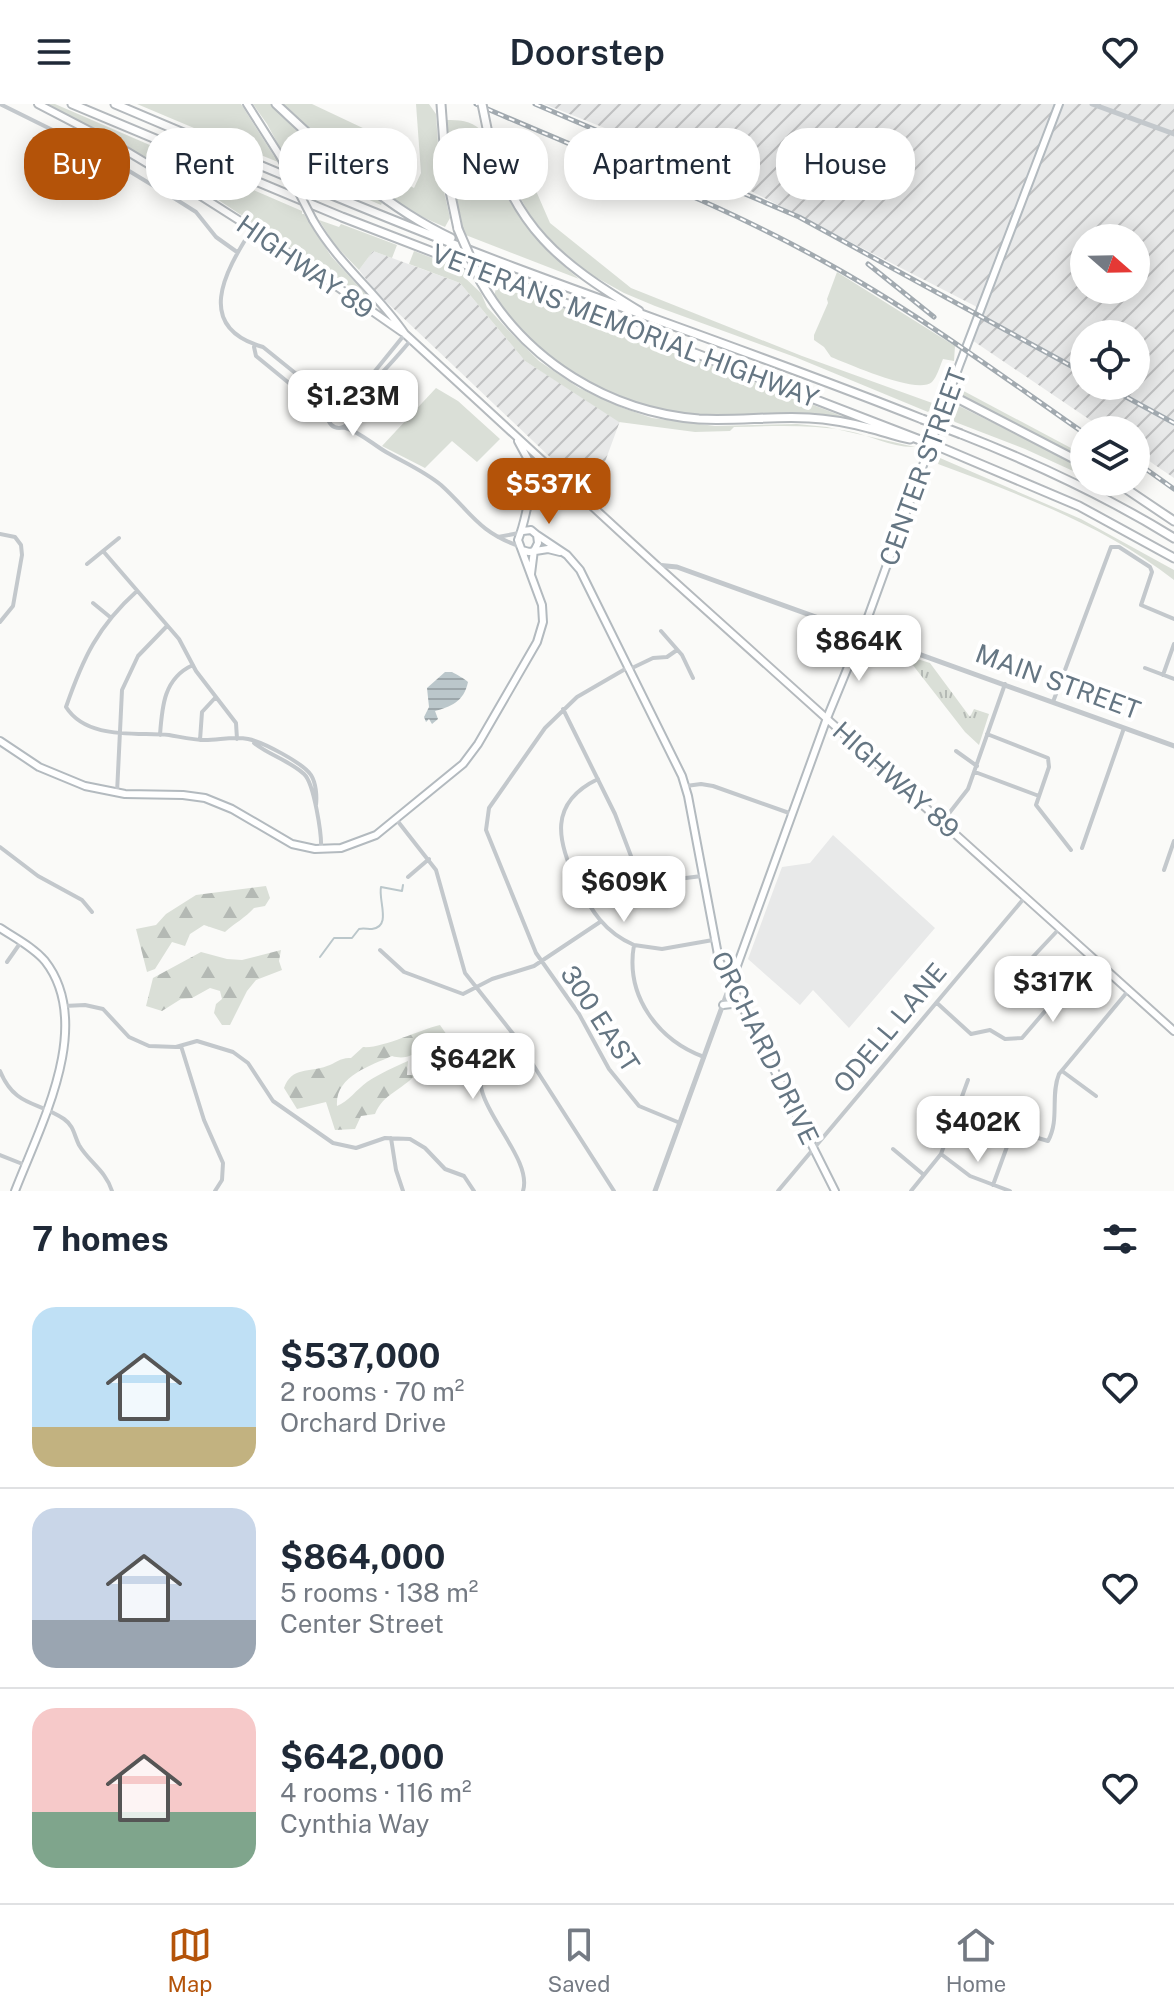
<!DOCTYPE html>
<meta charset="utf-8">
<style>
:root{--surface:#fff;--page:#f2f2f3;--text:#1f2937;--muted:#747a83;--line:#e0e1e3;--accent:#b45309}
body{margin:0;font-family:"Public Sans",sans-serif;background:var(--page);color:var(--text);height:100vh;display:flex;flex-direction:column;font-size:30px;white-space:nowrap}
*{box-sizing:border-box;margin:0}
p{font-size:26px;color:var(--muted)}
.icon{flex:none;width:44px;height:44px;fill:none;stroke:currentColor;stroke-width:2;stroke-linecap:round;stroke-linejoin:round}
.map{position:relative;height:1087px;overflow:hidden}
.details{display:flex;flex-direction:column;background:var(--surface);flex:1}
.details>*{flex:none}
.hud{position:absolute;left:24px;top:24px;width:1126px;height:72px;display:flex;gap:16px}
.needle{width:52px;rotate:110deg}
.controls{position:absolute;left:1070px;top:120px;display:grid;gap:16px}
.controls a{display:grid;place-items:center;width:80px;height:80px;border-radius:50%;background:var(--surface);box-shadow:0 4px 20px #0003;font-size:40px}
.price{position:absolute;translate:-50% -68px;padding:0 18px;border-radius:16px;background:#fff;color:#222;font-size:26px;line-height:52px;filter:drop-shadow(0 2px 4px #0008)}
.price::after{content:'';position:absolute;left:50%;top:48px;width:24px;height:18px;margin-left:-12px;background:inherit;clip-path:polygon(0 0,100% 0,50% 100%)}
.price.on{background:var(--accent);color:#fff}
ul{padding:0;list-style:none}
li{display:flex;align-items:center;gap:24px;height:200px;padding:0 32px}
li+li{border-top:2px solid var(--line)}
li span{display:grid;place-items:center;flex:none;width:224px;height:160px;border-radius:24px;color:#555}
li>.icon{margin-inline-start:auto}
span .icon{width:96px;height:96px;fill:#fffc;stroke-width:1}
li b{font-size:34px}
h2{display:flex;justify-content:space-between;align-items:center;height:96px;padding:0 32px;font-size:34px}
.tag{padding:0 28px;border-radius:32px;background:var(--surface);box-shadow:0 4px 20px #0003;font-size:28px;line-height:72px}
.tag.on{background:var(--accent);color:#fff}
header{display:flex;justify-content:space-between;align-items:center;height:104px;padding:0 32px;background:var(--surface);font-size:36px;font-weight:600}
.dock{display:flex;justify-content:space-around;align-items:center;height:112px;border-top:2px solid var(--line);background:var(--surface);font-size:22px;color:var(--muted)}
.dock a{display:grid;justify-items:center;gap:4px}
.dock .on{color:var(--accent)}
.map>svg:first-child{display:block}
</style>
<header><svg class="icon" aria-label="menu" viewBox="0 0 24 24"><path d="M4 6h16M4 12h16M4 18h16"/></svg>Doorstep<svg class="icon" aria-label="heart" viewBox="0 0 24 24"><path d="M12 20l-8-8c-3-5 5-10 8-4 3-6 11-1 8 4z"/></svg></header>
<div class="map">
<svg width="1174" height="1087" viewBox="0 0 1174 1087">
<defs>
<pattern id="industrial-furrows" width="10" height="10" patternUnits="userSpaceOnUse" patternTransform="scale(2)"><rect width="10" height="10" fill="#e8e9e9"/><path d="M-1 1l2-2M0 10L10 0M9 11l2-2" fill="none" stroke="#c0c1c2"/></pattern>
<pattern id="forest-firs" width="22" height="20" patternUnits="userSpaceOnUse" patternTransform="scale(2)"><rect width="22" height="20" fill="#dadfd7"/><path d="M5 1l3.5 6h-7zM16 11l3.5 6h-7z" fill="#b4b9b4"/></pattern>
<pattern id="park-tufts" width="24" height="20" patternUnits="userSpaceOnUse" patternTransform="scale(2)"><rect width="24" height="20" fill="#dadfd7"/><path d="M3 7l-1-3M5 7V3M7 7l1-3M15 17l-1-3M17 17v-4M19 17l1-3" fill="none" stroke="#b4b9b4"/></pattern>
<pattern id="water-rules" width="6" height="5" patternUnits="userSpaceOnUse" patternTransform="scale(2)"><rect width="6" height="5" fill="#bbc7cb"/><path d="M0 2.5h6" fill="none" stroke="#9ca6aa"/></pattern>
</defs>
<rect width="100%" height="100%" fill="#fafaf8"/>
<!-- built -->
<path fill="#e8e9e9" d="M833 731 935 824 849 924 813 886 800 901 748 855 782 763 810 759Z"/>
<!-- industrial -->
<path fill="url(#industrial-furrows)" fill-rule="evenodd" d="M544 0H1174V374L1136 348V326H1105L966 232 977 203 706 64ZM1084 134H1136V186H1084ZM1084 230H1136V282H1084Z
M373 147 460 179 525 257 620 317 592 393 376 188 359 166Z"/>
<!-- grass -->
<path fill="#dadfd7" d="M47 0H55L302 107V110H304L331 152 370 195 368 197 355 186 185 74Z
M137 0H241L274 52 285 53 267 20 253 0H272L382 99 381 101C301 66 218 35 137 0Z
M282 0H312L403 43 401 77 414 84 421 69 416 0H429L436 10 440 70 450 114 445 123C380 97 332 47 282 0Z
M446 16C459 16 470 16 481 26 489 34 495 65 501 78 519 119 545 147 579 175L463 130 453 87Z
M505 27H510L550 119 631 184 802 252 935 300 928 308 795 253 655 202 624 189 583 166 551 137 532 114 511 78 495 32Z
M319 116 339 123 341 120 397 141 392 154 373 147 359 166 334 140Z
M414 147 852 316C802 308 755 314 705 311 622 307 541 262 494 192L497 181 465 169 463 172 481 189 487 203 508 226 539 257 579 284 623 304 652 314 715 322 797 320 827 323 915 343C892 344 870 331 848 327 810 320 772 322 734 323L730 327 695 328 619 318 525 257 460 179 409 160Z
M837 168 955 242 954 257 943 255C940 262 937 273 932 278 917 291 849 260 831 253L824 243 814 236V231L828 199 827 195Z
M436 284 458 297 500 335 477 358 452 337 425 364 382 342Z
M958 284 1084 351V358L958 292Z
M955 300 1068 356 1084 365V372L1025 345 955 318 948 311Z
M940 354 1081 415 1174 466V476C1103 421 1021 391 938 360Z"/>
<!-- forest -->
<path fill="url(#forest-firs)" d="M266 782 270 794 265 802 254 804C245 814 235 819 225 828L204 821 190 830 185 842 172 838 155 865 147 868 136 825 156 821 166 810 196 791Z
M281 846 279 857 282 866 256 876 247 887 230 921H222L214 909 216 900 222 895 220 887 210 884 192 894 181 895 162 907 146 902 153 874 201 848 227 855 242 856Z
M440 921 449 934 451 948 465 969 439 965 432 956 433 944 424 943C414 951 405 956 392 952 370 962 335 972 337 1002 348 998 357 985 367 978 379 970 394 963 408 957L407 971H415C402 986 383 990 375 1010L361 1012 355 1025 335 1026 326 998 297 1005 284 984C292 962 309 969 327 962 336 959 341 953 351 954L363 943C381 945 419 926 440 921Z"/>
<!-- park -->
<path fill="url(#park-tufts)" d="M905 551 930 559 970 613 974 605 989 610 979 641 965 628Z"/>
<!-- water -->
<path fill="url(#water-rules)" d="M445 568H452C456 570 465 575 468 578 464 598 450 603 435 607L438 615 432 620 429 615 426 618 424 613 429 603 427 584Z"/>
<g fill="none" stroke-linecap="round" stroke-linejoin="round">
<!-- stream -->
<path stroke="#bbc7cb" stroke-width="2" d="M320 853 334 834H352L359 825C363 824 367 825 372 825 392 823 378 796 381 783L402 787 403 781"/>
<defs>
<path id="secondary" d="M523 427 531 426 537 431 538 439 535 445
M537 431 567 451 580 466 682 672 688 692 719 856 835 1087
M522 446 529 448 548 445 560 448
M531 470 534 446
M0 637 39 663 85 682 125 690 183 691 205 694 232 705 292 740 315 745 341 744 376 731 463 660 478 640 537 538 543 518 542 501 518 436C529 409 526 386 545 361
M0 824C15 834 33 843 45 857 95 921 40 1022 15 1087
M730 881 827 614 864 524 959 262 1059 0
M723 901 740 899"/>
<path id="primary" d="M38 0 113 39 193 87 273 138 402 228
M247 0 280 52
M313 116C339 161 377 189 405 230L656 461 1174 927
M518 337 531 361 530 387"/>
<path id="motorway" d="M72 0 342 113 920 336
M115 0C247 56 379 112 513 163 649 214 787 261 922 315
M276 0C331 51 383 102 451 134
M441 0 446 68 458 125
M488 29C516 125 557 157 639 207
M481 178C526 257 609 308 699 315 736 317 772 312 809 314 829 315 850 319 869 324 883 327 896 333 910 335
M949 290 1084 360
M961 330C1035 359 1106 392 1174 434
M942 344 1079 402 1174 454
M1116 378 1174 417"/>
</defs>
<!-- secondary casing -->
<use href="#secondary" stroke="#b3babf" stroke-width="10"/>
<!-- primary casing -->
<use href="#primary" stroke="#b5babe" stroke-width="10"/>
<!-- motorway casing -->
<use href="#motorway" stroke="#b4b9bd" stroke-width="11"/>
<!-- minor -->
<path stroke="#c3c8cc" stroke-width="4" d="M0 0 101 50 177 96 196 108 216 133 237 148
M252 125C224 169 194 223 263 243L336 302
M254 243 256 252 328 311
M372 276 375 267 405 230
M328 313a11 11 0 1 1 22 0a11 11 0 1 1-22 0Z
M341 302C369 285 390 261 411 236
M351 308 357 292
M343 323C360 328 371 339 386 348 405 359 424 367 441 381 470 407 478 428 519 442
M0 430 15 433 21 441 22 451 13 502 0 518
M498 433 519 429
M103 447 179 535 196 567 236 619 237 635
M87 460 119 434
M137 487C98 522 83 554 66 603 87 636 136 628 169 631 181 633 193 636 205 636 219 636 234 632 248 635 263 638 303 659 311 671 316 679 317 692 316 701
M93 499 110 513
M661 527 682 551 693 574
M627 564 577 593 545 624 489 704 486 726 536 849 579 910 609 965 639 1002 680 1019
M1145 564 1174 575
M630 565 653 554 667 553 677 546
M1163 571 1174 540
M1053 598 1111 443H1119L1150 463 1152 468 1141 501 1174 515
M563 605 615 710 634 760 645 771 661 777 702 772
M987 630 1048 654 1049 663 1036 701 1071 746
M160 631C162 602 164 574 193 561
M200 636 202 608 215 594
M254 639C269 651 290 657 304 670 314 679 322 731 321 745
M956 647 977 662
M975 668 1039 692
M598 675C548 699 557 737 577 779 591 806 604 828 634 841 625 892 658 936 704 953
M686 682 701 680 713 682 792 710
M117 689 122 586 138 552 167 522
M396 715 436 766 465 869 514 931 614 1087
M943 717 968 685 1005 580
M0 743 38 772 82 796 92 808
M1082 744 1124 624
M1164 766 1174 737
M408 773 429 755
M634 841 662 845 713 836
M380 846 404 868 463 890 492 875 534 862 600 818
M7 858 21 838
M1015 872 1059 825
M937 899 971 930 990 926 1005 935 1022 934 1058 892 1073 888 1099 861
M64 902 85 901 103 905 129 933 149 942 176 943 197 937 233 948 248 959 273 997 333 1039 356 1044 385 1034 410 1035 425 1044 445 1065 464 1072 474 1087
M519 937C508 945 489 952 483 964 466 997 534 1052 523 1087
M181 942 204 1016 223 1059 222 1076 215 1087
M0 967C15 1003 37 997 64 1015 74 1022 74 1031 79 1041 89 1058 106 1067 112 1087
M1062 967 1096 992
M391 1034 396 1066 403 1087
M893 1045 924 1071
M941 1050 970 1072 1010 1087
M0 1051 25 1061
M993 1081 1012 1029 1018 1028 1048 1037C1060 1015 1050 992 1059 970L1128 887
M778 1087 1026 792
M911 1087 941 1050 968 976"/>
<!-- tertiary -->
<path stroke="#c3c8cc" stroke-width="5" d="M1092 0 1174 30
M656 461 677 463 1174 642
M655 1087 730 881"/>
<!-- secondary -->
<use href="#secondary" stroke="#fff" stroke-width="6"/>
<!-- primary -->
<use href="#primary" stroke="#fff" stroke-width="6"/>
<!-- motorway -->
<use href="#motorway" stroke="#fff" stroke-width="7"/>
<defs>
<path id="rail" d="M476 0C592 51 714 96 825 158 916 208 999 270 1084 329
M535 0 799 113 1084 269
M868 160 934 213
M1106 282 1174 319
M1136 358 1174 385"/>
</defs>
<!-- rail casing -->
<use href="#rail" stroke="#a2aab0" stroke-width="5"/>
<!-- rail -->
<use href="#rail" stroke="#fff" stroke-width="2" stroke-dasharray="6" stroke-linecap="butt"/>
<defs>
<path id="primary-bridge" d="M280 52 313 116"/>
<path id="motorway-bridge" d="M482 0 488 29
M458 125 481 178
M922 315 961 330
M920 336 942 344"/>
</defs>
<!-- primary-bridge casing -->
<use href="#primary-bridge" stroke="#b5babe" stroke-width="10" stroke-linecap="butt"/>
<!-- motorway-bridge casing -->
<use href="#motorway-bridge" stroke="#b4b9bd" stroke-width="11" stroke-linecap="butt"/>
<!-- primary-bridge -->
<use href="#primary-bridge" stroke="#fff" stroke-width="6"/>
<!-- motorway-bridge -->
<use href="#motorway-bridge" stroke="#fff" stroke-width="7"/>
</g>
<g text-anchor="middle" stroke-width="8" stroke-linejoin="round" paint-order="stroke">
<!-- street labels -->
<g font-size="26" fill="#657683" stroke="#fff">
<text transform="translate(305 163) rotate(35)" y="9">HIGHWAY 89</text>
<text transform="translate(625 222) rotate(21)" y="9">VETERANS MEMORIAL HIGHWAY</text>
<text transform="translate(923 363) rotate(-70)" y="9">CENTER STREET</text>
<text transform="translate(1058 578) rotate(20)" y="9">MAIN STREET</text>
<text transform="translate(896 676) rotate(42)" y="9">HIGHWAY 89</text>
<text transform="translate(600 915) rotate(57)" y="9">300 EAST</text>
<text transform="translate(890 924) rotate(-50)" y="9">ODELL LANE</text>
<text transform="translate(765 944) rotate(64)" y="9">ORCHARD DRIVE</text>
</g>
</g>
</svg>
<div class="controls">
<a><svg class="needle" viewBox="-14 -14 28 28"><path d="M0-13l5 13h-10z" fill="#e53935"/><path d="M0 13l5-13h-10z" fill="#747a83"/></svg></a>
<a><svg class="icon" aria-label="locate" viewBox="0 0 24 24"><circle cx="12" cy="12" r="6"/><path d="M12 2v4M12 18v4M2 12h4M18 12h4"/></svg></a>
<a><svg class="icon" aria-label="layers" viewBox="0 0 24 24"><path d="M12 4l9 5-9 5-9-5zM3 14l9 5 9-5"/></svg></a>
</div>
<b class="price" style="left:353px;top:334px">$1.23M</b>
<b class="price on" style="left:549px;top:422px">$537K</b>
<b class="price" style="left:859px;top:579px">$864K</b>
<b class="price" style="left:624px;top:820px">$609K</b>
<b class="price" style="left:1053px;top:920px">$317K</b>
<b class="price" style="left:473px;top:997px">$642K</b>
<b class="price" style="left:978px;top:1060px">$402K</b>
<div class="hud">
<a class="tag on">Buy</a>
<a class="tag">Rent</a>
<a class="tag">Filters</a>
<a class="tag">New</a>
<a class="tag">Apartment</a>
<a class="tag">House</a>
</div>
</div>
<section class="details">
<h2>7 homes<svg class="icon" aria-label="filters" viewBox="0 0 24 24"><path d="M4 7h16M4 17h16"/><circle cx="9" cy="7" r="2"/><circle cx="15" cy="17" r="2"/></svg></h2>
<ul>
<li><span style="background:linear-gradient(#bfe0f5 75%,#c2b280 0)"><svg class="icon" aria-label="home" viewBox="0 0 24 24"><path d="M3 11l9-7 9 7M6 9v11h12V9"/></svg></span><div><b>$537,000</b><p>2 rooms · 70 m²</p><p>Orchard Drive</p></div><svg class="icon" aria-label="heart" viewBox="0 0 24 24"><path d="M12 20l-8-8c-3-5 5-10 8-4 3-6 11-1 8 4z"/></svg></li>
<li><span style="background:linear-gradient(#c9d6e8 70%,#9aa5b1 0)"><svg class="icon" aria-label="home" viewBox="0 0 24 24"><path d="M3 11l9-7 9 7M6 9v11h12V9"/></svg></span><div><b>$864,000</b><p>5 rooms · 138 m²</p><p>Center Street</p></div><svg class="icon" aria-label="heart" viewBox="0 0 24 24"><path d="M12 20l-8-8c-3-5 5-10 8-4 3-6 11-1 8 4z"/></svg></li>
<li><span style="background:linear-gradient(#f6c9c9 65%,#7fa58c 0)"><svg class="icon" aria-label="home" viewBox="0 0 24 24"><path d="M3 11l9-7 9 7M6 9v11h12V9"/></svg></span><div><b>$642,000</b><p>4 rooms · 116 m²</p><p>Cynthia Way</p></div><svg class="icon" aria-label="heart" viewBox="0 0 24 24"><path d="M12 20l-8-8c-3-5 5-10 8-4 3-6 11-1 8 4z"/></svg></li>
</ul>
</section>
<nav class="dock">
<a class="on"><svg class="icon" aria-label="map" viewBox="0 0 24 24"><path d="M3 6l6-2 6 2 6-2v14l-6 2-6-2-6 2zM9 4v14M15 6v14"/></svg>Map</a>
<a><svg class="icon" aria-label="saved" viewBox="0 0 24 24"><path d="M7 4h10v16l-5-4-5 4z"/></svg>Saved</a>
<a><svg class="icon" aria-label="home" viewBox="0 0 24 24"><path d="M3 11l9-7 9 7M6 9v11h12V9"/></svg>Home</a>
</nav>
